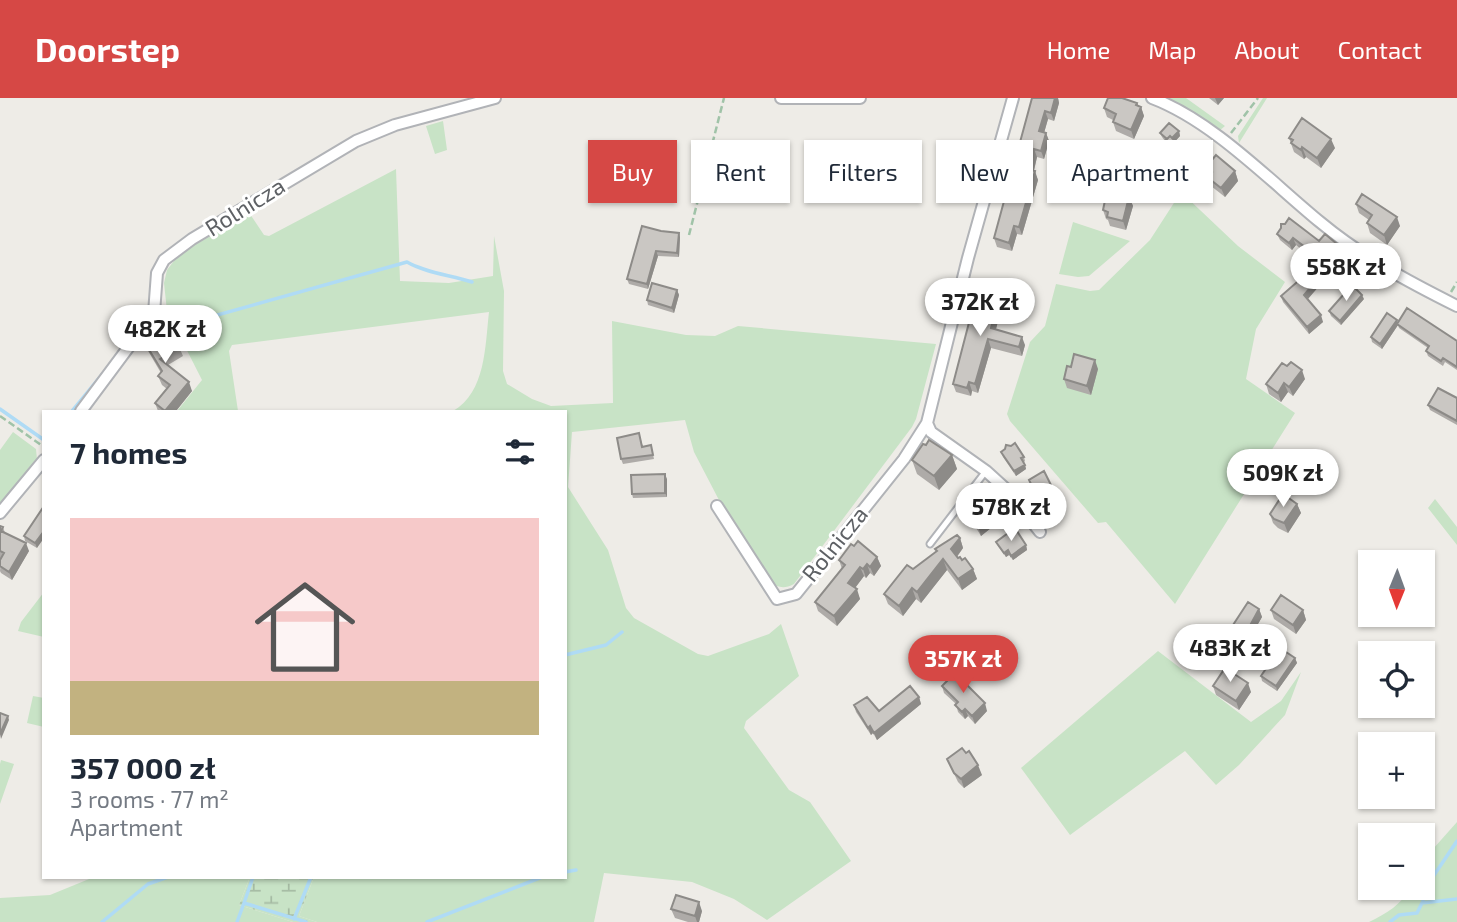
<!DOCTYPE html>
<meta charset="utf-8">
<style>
:root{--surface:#fff;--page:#f2f2f3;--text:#1f2937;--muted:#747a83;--line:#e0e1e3;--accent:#d64845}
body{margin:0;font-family:"Exo 2",sans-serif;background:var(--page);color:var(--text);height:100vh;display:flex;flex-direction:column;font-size:26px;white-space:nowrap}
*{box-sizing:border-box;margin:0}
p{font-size:23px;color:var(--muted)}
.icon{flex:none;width:38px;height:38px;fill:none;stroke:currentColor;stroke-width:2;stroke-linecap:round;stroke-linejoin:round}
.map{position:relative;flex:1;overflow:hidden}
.side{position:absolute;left:42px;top:312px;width:525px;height:469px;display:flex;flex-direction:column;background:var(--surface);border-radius:0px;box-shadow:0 2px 5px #0004}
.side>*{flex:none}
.banner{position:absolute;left:588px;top:42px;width:665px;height:63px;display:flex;gap:14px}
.needle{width:46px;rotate:181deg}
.controls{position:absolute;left:1358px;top:452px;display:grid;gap:14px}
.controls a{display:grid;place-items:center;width:77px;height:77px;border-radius:0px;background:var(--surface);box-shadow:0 2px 5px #0004;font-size:35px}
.price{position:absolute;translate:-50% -60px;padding:0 16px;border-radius:24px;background:#fff;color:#222;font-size:23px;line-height:46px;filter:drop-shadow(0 2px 4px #0008)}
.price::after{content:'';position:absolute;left:50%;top:42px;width:21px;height:16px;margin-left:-10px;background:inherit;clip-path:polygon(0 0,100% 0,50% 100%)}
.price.current{background:var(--accent);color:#fff}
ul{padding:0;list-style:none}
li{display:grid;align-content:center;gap:14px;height:371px;padding:0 28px}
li+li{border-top:2px solid var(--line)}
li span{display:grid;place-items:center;height:217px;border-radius:0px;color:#555}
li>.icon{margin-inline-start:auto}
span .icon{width:126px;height:126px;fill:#fffc;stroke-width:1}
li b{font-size:30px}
h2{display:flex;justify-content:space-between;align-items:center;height:84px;padding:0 28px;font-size:30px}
.pill{padding:0 24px;border-radius:0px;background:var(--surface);box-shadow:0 2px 5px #0004;font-size:24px;line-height:63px}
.pill.current{background:var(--accent);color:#fff}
header{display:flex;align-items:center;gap:42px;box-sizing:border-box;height:98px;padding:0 35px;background:var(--accent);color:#fff}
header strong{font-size:33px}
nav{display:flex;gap:38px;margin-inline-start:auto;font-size:24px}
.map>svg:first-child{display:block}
</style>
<header>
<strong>Doorstep</strong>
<nav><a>Home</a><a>Map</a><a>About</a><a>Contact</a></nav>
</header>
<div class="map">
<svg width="1457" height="824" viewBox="0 0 1457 824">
<defs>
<pattern id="wetland-marsh" width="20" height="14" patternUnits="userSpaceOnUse" patternTransform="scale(1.75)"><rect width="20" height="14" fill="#c8e3c6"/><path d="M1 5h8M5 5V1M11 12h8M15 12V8" fill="none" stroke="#a6bba4"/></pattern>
</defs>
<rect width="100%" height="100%" fill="#eeece7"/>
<!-- grass -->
<path fill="#c8e3c6" d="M1166 0H1186L1225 28 1219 33Z
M1263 0H1267L1239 45 1238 38Z
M443 23 447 52 435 56 426 28Z
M396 71 400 183 449 185 493 178 494 138 504 193 503 273 507 286 532 301 551 308 613 305 612 223 686 237 715 238 738 228 936 246 916 321 912 329 794 486C784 491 779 490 770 484L720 404 694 354 685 322 572 334 568 389 608 452 626 510 634 520 698 556 708 558 769 536 781 526 799 578 746 623 744 630 789 692 810 704 851 763 767 822 734 801 692 784 604 775 594 824H317L299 818 314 779H565V313H453C486 294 485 248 489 214L232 247 229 253 238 313H177L202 282 167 213 164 185 167 172 180 155 250 116 264 137 269 138Z
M1181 94 1238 148 1285 184 1256 231 1246 281 1295 315 1175 506 1106 424 1098 425 1010 323 1007 316 1030 244 1045 228 1056 186 1090 193 1099 192 1150 142Z
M1073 124 1130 143 1089 178 1078 179 1059 176Z
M13 334 36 351 37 362 0 407V352Z
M1435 401 1457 429V447L1428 410Z
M44 494V539L18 533 21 524Z
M1158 553 1251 624 1281 603 1301 574 1285 617 1239 667 1216 687 1185 653 1070 737 1021 670Z
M33 598 44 600V629L27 625Z
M1 662 14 666 0 706V666Z
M1457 724V824H1369C1387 815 1401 807 1411 789H1423V767L1433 751Z
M94 779H250L239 807 293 824H0V800L50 797Z"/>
<!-- wetland -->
<path fill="url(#wetland-marsh)" d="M250 779H314L299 818 317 824H293L239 807Z"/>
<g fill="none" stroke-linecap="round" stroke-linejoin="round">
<!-- stream -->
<path stroke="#afdbf5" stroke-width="3.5" d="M169 212 178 228 407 164C426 175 451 177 472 184
M142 223 148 209
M0 311 44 342
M72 313 104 274
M565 557 606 547 622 534
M565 774 576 772
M1423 804 1424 792 1457 743
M244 805 253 779
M294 821 311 779
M102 824 148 786 168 779
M237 824 244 805 306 824
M427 824 542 779
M1390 824 1399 817 1417 815 1422 805 1457 801"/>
<defs>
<path id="service" d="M930 446 986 373"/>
<path id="minor" d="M781 0H860
M1013 0 968 160 927 325 931 334 986 373 1008 393 1040 434
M1152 0C1213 23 1270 83 1320 124 1362 159 1409 184 1457 208
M81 313 154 215 157 175 164 162 192 141 356 43 395 27 495 0
M717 408 777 501 796 496 904 361 927 325
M0 415 44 362"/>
</defs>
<!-- service casing -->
<use href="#service" stroke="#b1b3b7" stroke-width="9"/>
<!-- minor casing -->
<use href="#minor" stroke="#b1b3b7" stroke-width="14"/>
<!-- path -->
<path stroke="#a0c3a8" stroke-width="2.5" stroke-dasharray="7 3.5" stroke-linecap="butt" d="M1231 35 1258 0
M689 137 724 0
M1451 194 1457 184
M0 318 44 349"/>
<!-- service -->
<use href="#service" stroke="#fff" stroke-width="5"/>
<!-- minor -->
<use href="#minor" stroke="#fff" stroke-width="10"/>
</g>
<!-- wall -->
<path fill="#aeaba8" d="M1032 0H1058L1059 5 1054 23 1048 21 1044 35H1046L1049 43 1044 61 1037 59 1034 73 1038 82 1022 137 1017 136 1012 153 997 149 994 140Z
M1209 0H1224L1218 7Z
M1137 5 1138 8 1141 9 1144 18 1134 41 1116 33 1113 24V22L1107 19 1104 10Z
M1179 33 1180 38 1175 43 1183 51 1186 61 1184 63 1185 68 1166 83 1154 71 1150 61 1154 58 1153 55 1165 43 1162 39 1160 35Z
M1289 40 1335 50 1321 70 1306 59 1304 61 1294 54Z
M1206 69 1235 73 1238 83 1225 99 1211 88 1207 79 1209 77Z
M1129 99 1133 108 1126 132 1110 128 1108 122 1106 121 1103 112Z
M1356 106 1400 128 1387 147 1370 135 1367 125 1369 122 1359 115Z
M642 128 680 139 679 159 658 158 648 191 629 186 627 181Z
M1277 136 1319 143 1343 151 1345 158 1308 201 1323 224 1309 236 1283 204 1281 198 1301 181 1297 177 1295 170 1307 156 1296 147 1292 152 1280 142Z
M677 192 679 197 674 215 648 207 647 202Z
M1000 196 1003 205 996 231 1025 247 1022 258 991 250 978 295 972 293 971 298 956 294 953 286Z
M1364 201 1341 227 1331 218 1329 213Z
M1398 225 1457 243V272L1445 264 1443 268 1428 258 1426 253 1428 250 1399 230 1398 227 1382 251 1372 244 1371 239Z
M140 237 165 242 179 249 183 258 168 267 192 293 176 313H158L155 305 167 291 162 287 158 278 161 275 144 246Z
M1071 269 1098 271 1091 297 1067 290 1064 281Z
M1305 281 1293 298 1288 294 1281 304 1269 296 1266 286Z
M1457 300V327L1430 312 1428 307Z
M639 335 643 349 652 352 654 361 623 366 621 361Z
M1001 354 1024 359 1025 363 1024 364 1026 371 1016 378 1003 359Z
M952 357 957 371 939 392 917 376 912 362Z
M667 381V399L633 400 632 396Z
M1029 382 1055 395 1057 400 1042 409Z
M1297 406 1301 415 1288 435 1278 430 1273 425 1270 416Z
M44 408 37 450 25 443 24 438Z
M988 408 1007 417 981 438 975 428 972 419Z
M0 428 3 429 5 435 29 453 12 482 1 475 0 473 1 460H0Z
M960 440 963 450 957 459 973 471 977 481 962 492 947 472 921 505 916 501 903 518 888 506 884 496Z
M996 444 1026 447 1027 452 1013 462 1009 457 1006 459 998 448Z
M854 448 877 459 881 468 874 478 870 475 866 480 864 478 855 490 860 501 837 528 818 513 815 504 842 471 839 462Z
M1259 511 1262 519 1235 566 1220 557 1218 550Z
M1271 512H1303L1306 522 1296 536 1274 521Z
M1295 560 1297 565 1277 593 1262 583 1261 578Z
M942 588 987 613 975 626 968 618 965 621 958 614 956 606 944 595Z
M1213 588 1251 594 1239 612 1216 597Z
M919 599 921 606 877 642 873 635 871 637 856 614 854 607 879 613Z
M947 661 982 677 964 690 958 684Z
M671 811 702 813 699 824H688L675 820Z"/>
<!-- shaded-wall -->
<path fill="#8d8b88" d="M1055 0H1058L1059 5 1054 23 1051 15Z
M1215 0H1224L1218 7Z
M1137 5 1140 12 1141 9 1144 18 1134 41 1131 32Z
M1045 13 1048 21 1042 42 1039 33Z
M1179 33 1180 38 1171 48 1169 43Z
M1046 35 1049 43 1044 61 1041 53Z
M1331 41 1335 50 1321 70 1317 60Z
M1302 49 1306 59 1304 61 1301 52Z
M1034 51 1037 59 1032 80 1029 72Z
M1183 51 1186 61 1184 63 1185 68 1166 83 1162 74Z
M1035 73 1038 82 1022 137 1019 129Z
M1235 73 1238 83 1225 99 1221 90Z
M1129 99 1133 108 1126 132 1123 123Z
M1397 119 1400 128 1387 147 1384 137Z
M1014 128 1017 136 1012 153 1009 145Z
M679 135 680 139 679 159 677 155Z
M1293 140 1296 147 1292 152 1289 145Z
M1343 151 1345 158 1306 203 1304 197Z
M656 153 658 158 648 191 647 186Z
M677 192 679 197 674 215 672 210Z
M1000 196 1003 205 994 238 991 230Z
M1362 197 1364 201 1341 227 1340 223Z
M1321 217 1323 224 1309 236 1307 229Z
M1397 222 1398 227 1382 251 1380 246Z
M1022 239 1025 247 1022 258 1019 249Z
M988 241 991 250 978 295 975 286Z
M1095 262 1098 271 1091 297 1087 288Z
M1302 272 1305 281 1293 298 1289 289Z
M189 284 192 293 176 313H165Z
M969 284 972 293 971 298 967 290Z
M1284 285 1288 294 1281 304 1278 295Z
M952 357 957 371 939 392 934 378Z
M1025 367 1026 371 1016 378 1014 373Z
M665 376 667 381V399L665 395Z
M1297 406 1301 415 1288 435 1284 425Z
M1004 408 1007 417 981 438 978 428Z
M44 433V440L37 450 35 445Z
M960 440 963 450 955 461 951 451Z
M26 445 29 453 12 482 9 474Z
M1026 447 1027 452 1013 462 1011 458Z
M1008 452 1009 457 1006 459 1004 455Z
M877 459 881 468 874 478 870 469Z
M943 461 947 472 921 505 917 494Z
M867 466 870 475 866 480 863 471Z
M860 469 864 478 852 494 848 485Z
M973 471 977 481 962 492 958 481Z
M912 490 916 501 903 518 899 508Z
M857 491 860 501 837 528 834 518Z
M1259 511 1262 519 1235 566 1233 559Z
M1303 512 1306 522 1296 536 1293 527Z
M1295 560 1297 565 1277 593 1276 588Z
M1248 585 1251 594 1239 612 1236 603Z
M919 599 921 606 877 642 874 635Z
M985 605 987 613 975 626 972 618Z
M965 611 968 618 965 621 962 614Z
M8 618 9 622 1 641 0 636Z
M870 628 873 635 871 637 868 630Z
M978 667 982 677 964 690 961 681Z
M699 804 702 813 699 824H697L695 818Z"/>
<!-- building -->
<path fill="#cac7c3" stroke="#8d8b88" stroke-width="2" d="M1032 0H1055L1051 15 1045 13 1039 33 1046 35 1041 53 1034 51 1029 72 1035 73 1019 129 1014 128 1009 145 994 140Z
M1108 0H1122L1137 5 1136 7 1141 9 1131 32 1113 24 1116 16 1104 10Z
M1302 20 1331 41 1317 60 1302 49 1301 52 1291 45 1293 42 1289 40Z
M1169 25 1179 33 1172 40 1170 38 1167 41 1160 35Z
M1170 38 1183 51 1179 55 1182 58 1162 74 1150 61 1155 57 1153 55Z
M1216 57 1235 73 1221 90 1207 79 1212 74 1206 69Z
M1107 93 1129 99 1123 123 1107 119 1108 114 1103 112Z
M1362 96 1397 119 1384 137 1367 125 1372 117 1356 106Z
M1289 120 1319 143 1325 136 1343 151 1304 197 1321 217 1307 229 1281 198 1304 178 1295 170 1310 153 1293 140 1289 145 1277 136 1281 130V126H1285Z
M642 128 661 133 679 135 677 155 656 153 647 186 627 181Z
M652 185 677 192 672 210 647 202Z
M1352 187 1362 197 1340 223 1329 213Z
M978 190 1000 196 991 230 1022 239 1019 249 988 241 975 286 969 284 967 290 953 286Z
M1407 210 1457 243V269L1443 260 1441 263 1426 253 1429 248 1397 226Z
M1387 215 1397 222 1380 246 1371 239Z
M157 227 165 242 173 237 179 249 160 261 189 284 165 313 155 305 170 287 158 278 162 273 140 237Z
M1074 256 1095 262 1087 288 1064 281 1067 268 1071 269Z
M1291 264 1302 272 1289 289 1284 285 1278 295 1266 286 1282 265 1287 268Z
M1438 290 1457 300V323L1428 307Z
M639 335 642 349 651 347 653 357 621 361 617 340Z
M929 342 952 357 934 378 912 362 923 346 926 347Z
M1015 345 1024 359 1021 360 1025 367 1014 373 1001 354 1005 351 1006 347 1011 348Z
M1044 373 1055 395 1040 404 1029 382Z
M665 376V395L632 396 631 377Z
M1283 396 1297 406 1284 425 1274 421 1270 416Z
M989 399 997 400 1004 408 978 428 972 419 973 412 988 408Z
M44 408V433L35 445 24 438Z
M0 428 3 429 1 433 26 445 9 474 0 468V462L4 455 0 453Z
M1015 430 1026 447 1011 458 1008 452 1004 455 996 444Z
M957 437 960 440 951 451 958 460 960 459 962 462 965 460 973 471 958 481 943 461 917 494 912 490 899 508 884 496 907 467 913 471 937 453 935 451Z
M858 443 877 459 870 469 867 466 863 471 860 469 848 485 857 491 834 518 815 504 845 467 839 462 851 446 854 448Z
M1281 497 1303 512 1293 527 1271 512Z
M1248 504 1259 511 1233 559 1218 550Z
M1280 550 1295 560 1276 588 1261 578Z
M1225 570 1248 585 1236 603 1213 588Z
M955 575 985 605 972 618 965 611 962 614 955 607 958 604 942 588Z
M910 588 919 599 874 635 870 628 868 630 854 607 867 599 879 613Z
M0 615 8 618 0 636Z
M962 650 966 655 969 653 978 667 961 681 954 675 947 661Z
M676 797 699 804 695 818 671 811Z"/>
<g text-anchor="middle" stroke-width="6" stroke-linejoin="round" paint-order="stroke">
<!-- street labels -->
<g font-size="23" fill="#5e6165" stroke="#fff">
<text transform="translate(245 109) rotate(-32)" y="8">Rolnicza</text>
<text transform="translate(835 446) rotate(-51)" y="8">Rolnicza</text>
</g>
</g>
</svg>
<div class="controls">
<a><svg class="needle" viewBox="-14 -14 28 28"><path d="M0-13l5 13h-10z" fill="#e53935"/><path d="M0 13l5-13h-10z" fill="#747a83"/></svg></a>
<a><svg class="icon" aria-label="locate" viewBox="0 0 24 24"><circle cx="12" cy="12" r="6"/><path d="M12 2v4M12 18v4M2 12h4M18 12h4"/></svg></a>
<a>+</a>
<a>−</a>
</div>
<b class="price" style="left:1346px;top:205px">558K zł</b>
<b class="price" style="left:980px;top:240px">372K zł</b>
<b class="price" style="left:165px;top:267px">482K zł</b>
<b class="price" style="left:1283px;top:411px">509K zł</b>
<b class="price" style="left:1011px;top:445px">578K zł</b>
<b class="price" style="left:1230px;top:586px">483K zł</b>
<b class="price current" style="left:963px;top:597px">357K zł</b>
<div class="banner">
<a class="pill current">Buy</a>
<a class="pill">Rent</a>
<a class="pill">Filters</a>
<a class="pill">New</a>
<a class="pill">Apartment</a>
</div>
<section class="side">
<h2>7 homes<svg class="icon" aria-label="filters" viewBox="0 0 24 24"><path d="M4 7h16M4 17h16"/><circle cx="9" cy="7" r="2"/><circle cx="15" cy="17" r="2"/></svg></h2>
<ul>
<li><span style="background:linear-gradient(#f6c9c9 75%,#c2b280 0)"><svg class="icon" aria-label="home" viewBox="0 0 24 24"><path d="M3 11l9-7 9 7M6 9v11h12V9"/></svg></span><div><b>357 000 zł</b><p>3 rooms · 77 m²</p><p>Apartment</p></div></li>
</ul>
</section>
</div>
